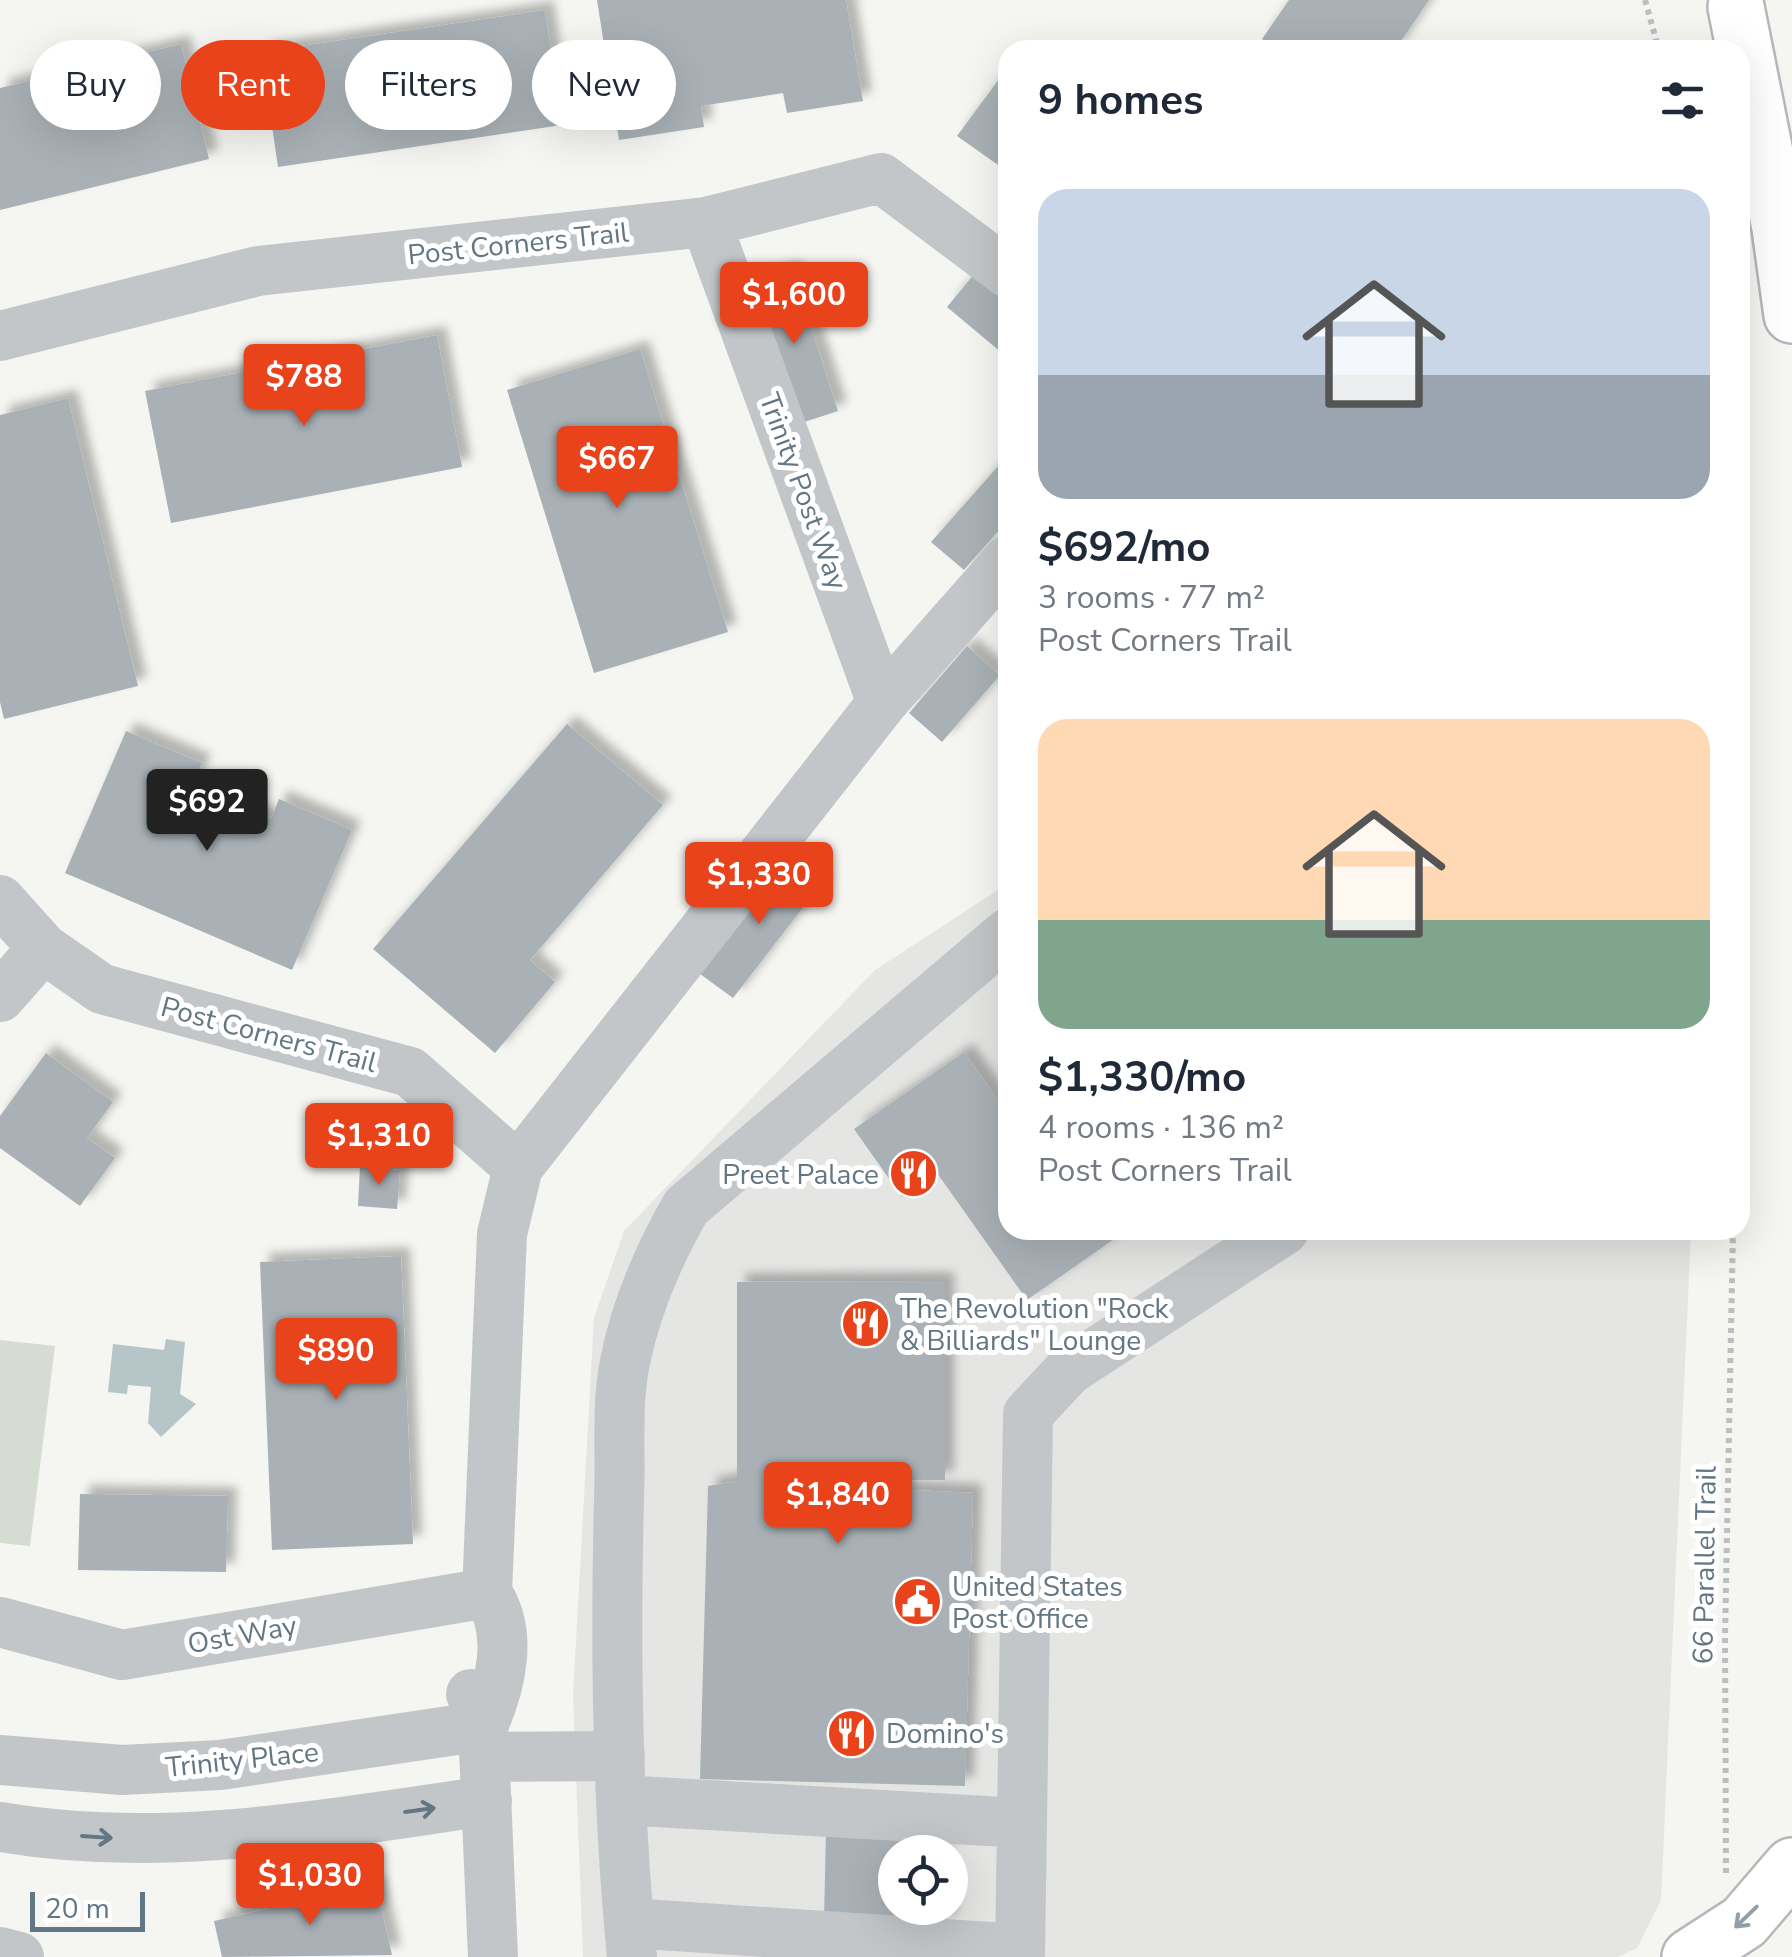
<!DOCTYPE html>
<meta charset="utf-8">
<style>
:root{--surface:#fff;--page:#f2f2f3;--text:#1f2937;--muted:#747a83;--accent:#e9431c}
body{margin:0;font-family:"Nunito Sans",sans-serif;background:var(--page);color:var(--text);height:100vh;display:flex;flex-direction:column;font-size:38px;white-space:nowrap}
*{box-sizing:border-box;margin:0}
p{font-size:32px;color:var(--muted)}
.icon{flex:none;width:55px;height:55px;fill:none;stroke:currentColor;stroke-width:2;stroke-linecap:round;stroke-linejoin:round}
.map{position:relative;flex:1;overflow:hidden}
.panel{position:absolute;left:998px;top:40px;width:752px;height:1200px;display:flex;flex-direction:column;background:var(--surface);border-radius:30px;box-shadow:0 10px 40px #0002}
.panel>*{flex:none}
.banner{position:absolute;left:30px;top:40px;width:818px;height:90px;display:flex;gap:20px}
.fabs{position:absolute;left:878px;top:1835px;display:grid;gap:20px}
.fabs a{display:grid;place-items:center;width:90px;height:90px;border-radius:50%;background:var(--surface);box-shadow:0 10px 40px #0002;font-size:50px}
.scale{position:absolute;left:30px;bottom:25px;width:115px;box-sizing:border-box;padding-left:10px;border:5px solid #637683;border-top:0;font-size:28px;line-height:35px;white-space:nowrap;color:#637683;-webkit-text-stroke:8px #fff;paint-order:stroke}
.price{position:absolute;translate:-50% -85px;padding:0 22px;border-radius:10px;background:var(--accent);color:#fff;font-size:32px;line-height:65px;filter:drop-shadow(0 2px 5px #0008)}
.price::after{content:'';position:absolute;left:50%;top:60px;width:30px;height:22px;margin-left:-15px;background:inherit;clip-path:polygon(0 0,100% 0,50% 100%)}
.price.selected{background:#222;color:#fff}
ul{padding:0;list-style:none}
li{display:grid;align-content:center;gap:20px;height:530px;padding:0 40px}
li span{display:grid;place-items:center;height:310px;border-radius:30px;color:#555}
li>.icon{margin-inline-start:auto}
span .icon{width:180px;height:180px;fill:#fffc;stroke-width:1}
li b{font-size:42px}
h2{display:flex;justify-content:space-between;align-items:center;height:120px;padding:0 40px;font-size:42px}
.pill{padding:0 35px;border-radius:45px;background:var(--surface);box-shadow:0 10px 40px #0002;font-size:35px;line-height:90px}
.pill.selected{background:var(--accent);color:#fff}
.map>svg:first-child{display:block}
</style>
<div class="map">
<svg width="1792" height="1957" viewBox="0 0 1792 1957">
<defs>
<filter id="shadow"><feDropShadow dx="9" dy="-9" stdDeviation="5" flood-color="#0004"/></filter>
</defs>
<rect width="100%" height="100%" fill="#f5f5f1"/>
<!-- built -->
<path fill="#e5e6e4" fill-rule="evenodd" d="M1007 884 1008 1230H1691L1661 1900 1637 1948 1618 1957H583L573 1695 594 1318 624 1231 875 970ZM895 1852H950V1908H895Z"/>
<!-- green -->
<path fill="#d6dcd2" d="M0 1340 55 1346 30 1546 0 1543Z"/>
<!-- water -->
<path fill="#b6c5c8" d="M166 1339 185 1342 180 1394 196 1404 161 1437 148 1423 151 1387 128 1385 127 1394 108 1392 113 1344 164 1350Z"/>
<!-- building -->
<path fill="#a9b1b6" filter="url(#shadow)" d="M597 0H846L863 101 787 113 783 93 701 106 704 127 619 140Z
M1289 0H1429L1395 50H1278L1262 39Z
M545 10 562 125 278 167 261 52Z
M181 44 209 159 0 210V88Z
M1008 67V172L957 136Z
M792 269 838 411 795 425 750 283Z
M975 273 1008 300V358L947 307Z
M437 335 462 467 171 523 145 391Z
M640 349 728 632 594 673 507 390Z
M68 398 138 686 4 719 0 702V415Z
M1008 455V520L964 570 931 542Z
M967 646 1000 675 942 742 909 713Z
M567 724 663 805 530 960 555 982 495 1053 373 949Z
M126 731 202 763 192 786 271 819 279 799 352 830 292 970 65 873Z
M788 855 822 883 733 998 696 971Z
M964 1052 1002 1106 1008 1102V1230H1127L1027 1300 937 1173 902 1197 854 1129Z
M46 1053 113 1102 87 1138 115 1158 80 1206 0 1148V1116Z
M360 1167 400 1170 397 1209 358 1206Z
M401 1256 413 1544 272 1550 260 1262Z
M945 1281V1480L752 1482 973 1493 965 1786 700 1779 708 1486 737 1481V1282Z
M80 1494 228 1496 226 1572 78 1570Z
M826 1831 948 1832V1852H895V1908H947V1922L824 1920Z
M376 1884 392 1955 222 1957 214 1921Z"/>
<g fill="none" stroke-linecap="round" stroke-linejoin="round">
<defs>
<path id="highway" d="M1736 7 1780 228 1792 315
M1690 1957 1744 1922 1792 1866"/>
</defs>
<!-- highway casing -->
<use href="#highway" stroke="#b5b8bb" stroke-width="60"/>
<!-- path -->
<path stroke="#bcbec0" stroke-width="6" stroke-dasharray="5 5" stroke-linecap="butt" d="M1645 0 1659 50
M1726 1873 1725 1637 1733 1230"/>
<!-- minor -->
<path stroke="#c2c6c9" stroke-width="50" d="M706 222 882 703
M0 336 258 271 706 222 881 178 1008 273
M0 900 43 948 102 989 410 1072 518 1167
M0 997 43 948
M0 1622 122 1655 487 1593
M471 1694 483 1726 493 1957
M483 1726C501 1685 514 1632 487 1593L502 1234 518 1167 882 703 1008 560
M485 1757 620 1756
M0 1760 122 1770 220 1765 483 1726
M621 1800 1022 1823
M0 1827C163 1855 325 1824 487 1801
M629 1923 1020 1949
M0 1952 19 1957
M632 1957C617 1805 615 1652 619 1499 621 1455 616 1405 625 1362 636 1306 658 1256 686 1207L1008 933
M1020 1957 1028 1414 1069 1370 1284 1230"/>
<!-- highway -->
<use href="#highway" stroke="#fff" stroke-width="55"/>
</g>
<!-- one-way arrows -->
<defs><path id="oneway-shaft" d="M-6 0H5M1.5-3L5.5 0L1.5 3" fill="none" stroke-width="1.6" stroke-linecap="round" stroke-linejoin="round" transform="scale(2.5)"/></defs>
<g stroke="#637683">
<use href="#oneway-shaft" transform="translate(420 1810) rotate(-8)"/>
<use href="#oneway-shaft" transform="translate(97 1837) rotate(4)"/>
</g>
<use stroke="#929fa8" href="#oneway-shaft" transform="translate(1746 1917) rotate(136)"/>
<!-- icons -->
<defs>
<symbol id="restaurant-disc" viewBox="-11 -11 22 22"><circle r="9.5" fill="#e9431c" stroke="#fff"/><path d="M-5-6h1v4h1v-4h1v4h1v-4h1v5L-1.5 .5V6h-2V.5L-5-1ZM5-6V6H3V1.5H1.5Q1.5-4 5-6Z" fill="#fff"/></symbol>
<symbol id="civic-disc" viewBox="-11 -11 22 22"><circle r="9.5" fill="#e9431c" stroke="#fff"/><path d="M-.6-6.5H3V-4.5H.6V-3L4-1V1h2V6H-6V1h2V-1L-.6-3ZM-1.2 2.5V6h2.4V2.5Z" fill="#fff"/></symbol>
</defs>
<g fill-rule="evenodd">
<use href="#restaurant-disc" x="886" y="1146" width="55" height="55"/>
<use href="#restaurant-disc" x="838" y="1296" width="55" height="55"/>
<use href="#civic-disc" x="890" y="1574" width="55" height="55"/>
<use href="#restaurant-disc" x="824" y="1706" width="55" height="55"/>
</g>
<g text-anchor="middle" stroke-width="10" stroke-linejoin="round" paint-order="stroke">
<!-- street labels -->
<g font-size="28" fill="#637683" stroke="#fff">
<text transform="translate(518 243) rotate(-6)" y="10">Post Corners Trail</text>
<text transform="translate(804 491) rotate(70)" y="10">Trinity Post Way</text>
<text transform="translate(269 1034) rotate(15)" y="10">Post Corners Trail</text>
<text transform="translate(1704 1565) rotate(-89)" y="10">66 Parallel Trail</text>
<text transform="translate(242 1634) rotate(-10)" y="10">Ost Way</text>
<text transform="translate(242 1759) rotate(-6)" y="10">Trinity Place</text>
</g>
<!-- poi labels -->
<g font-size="28" fill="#637683" stroke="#fff" text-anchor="start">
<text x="879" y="1184" text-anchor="end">Preet Palace</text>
<text x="900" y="1318">The Revolution "Rock<tspan x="900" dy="32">&amp; Billiards" Lounge</tspan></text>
<text x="952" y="1596">United States<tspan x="952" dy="32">Post Office</tspan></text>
<text x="886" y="1743">Domino's</text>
</g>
</g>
</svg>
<div class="fabs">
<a><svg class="icon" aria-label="locate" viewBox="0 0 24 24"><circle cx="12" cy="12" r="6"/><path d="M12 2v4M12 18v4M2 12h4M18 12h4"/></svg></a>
</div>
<div class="scale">20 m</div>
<b class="price" style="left:794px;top:347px">$1,600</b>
<b class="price" style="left:304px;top:429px">$788</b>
<b class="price" style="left:617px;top:511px">$667</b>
<b class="price selected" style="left:207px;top:854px">$692</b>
<b class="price" style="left:759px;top:927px">$1,330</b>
<b class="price" style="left:379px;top:1188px">$1,310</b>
<b class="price" style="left:336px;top:1403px">$890</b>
<b class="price" style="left:838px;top:1547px">$1,840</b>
<b class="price" style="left:310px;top:1928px">$1,030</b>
<div class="banner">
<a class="pill">Buy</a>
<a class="pill selected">Rent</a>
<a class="pill">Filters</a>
<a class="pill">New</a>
</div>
<section class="panel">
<h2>9 homes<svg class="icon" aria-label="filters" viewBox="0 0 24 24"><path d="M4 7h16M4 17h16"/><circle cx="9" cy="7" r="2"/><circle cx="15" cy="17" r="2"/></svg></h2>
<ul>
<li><span style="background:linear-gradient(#c9d6e8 60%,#9aa5b1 0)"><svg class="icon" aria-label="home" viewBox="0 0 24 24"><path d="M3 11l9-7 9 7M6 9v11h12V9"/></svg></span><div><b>$692/mo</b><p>3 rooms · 77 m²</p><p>Post Corners Trail</p></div></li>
<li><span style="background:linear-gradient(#ffd9b3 65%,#7fa58c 0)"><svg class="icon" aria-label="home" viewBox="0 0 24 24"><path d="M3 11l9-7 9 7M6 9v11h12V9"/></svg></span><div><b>$1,330/mo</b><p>4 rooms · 136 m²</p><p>Post Corners Trail</p></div></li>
</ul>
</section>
</div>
